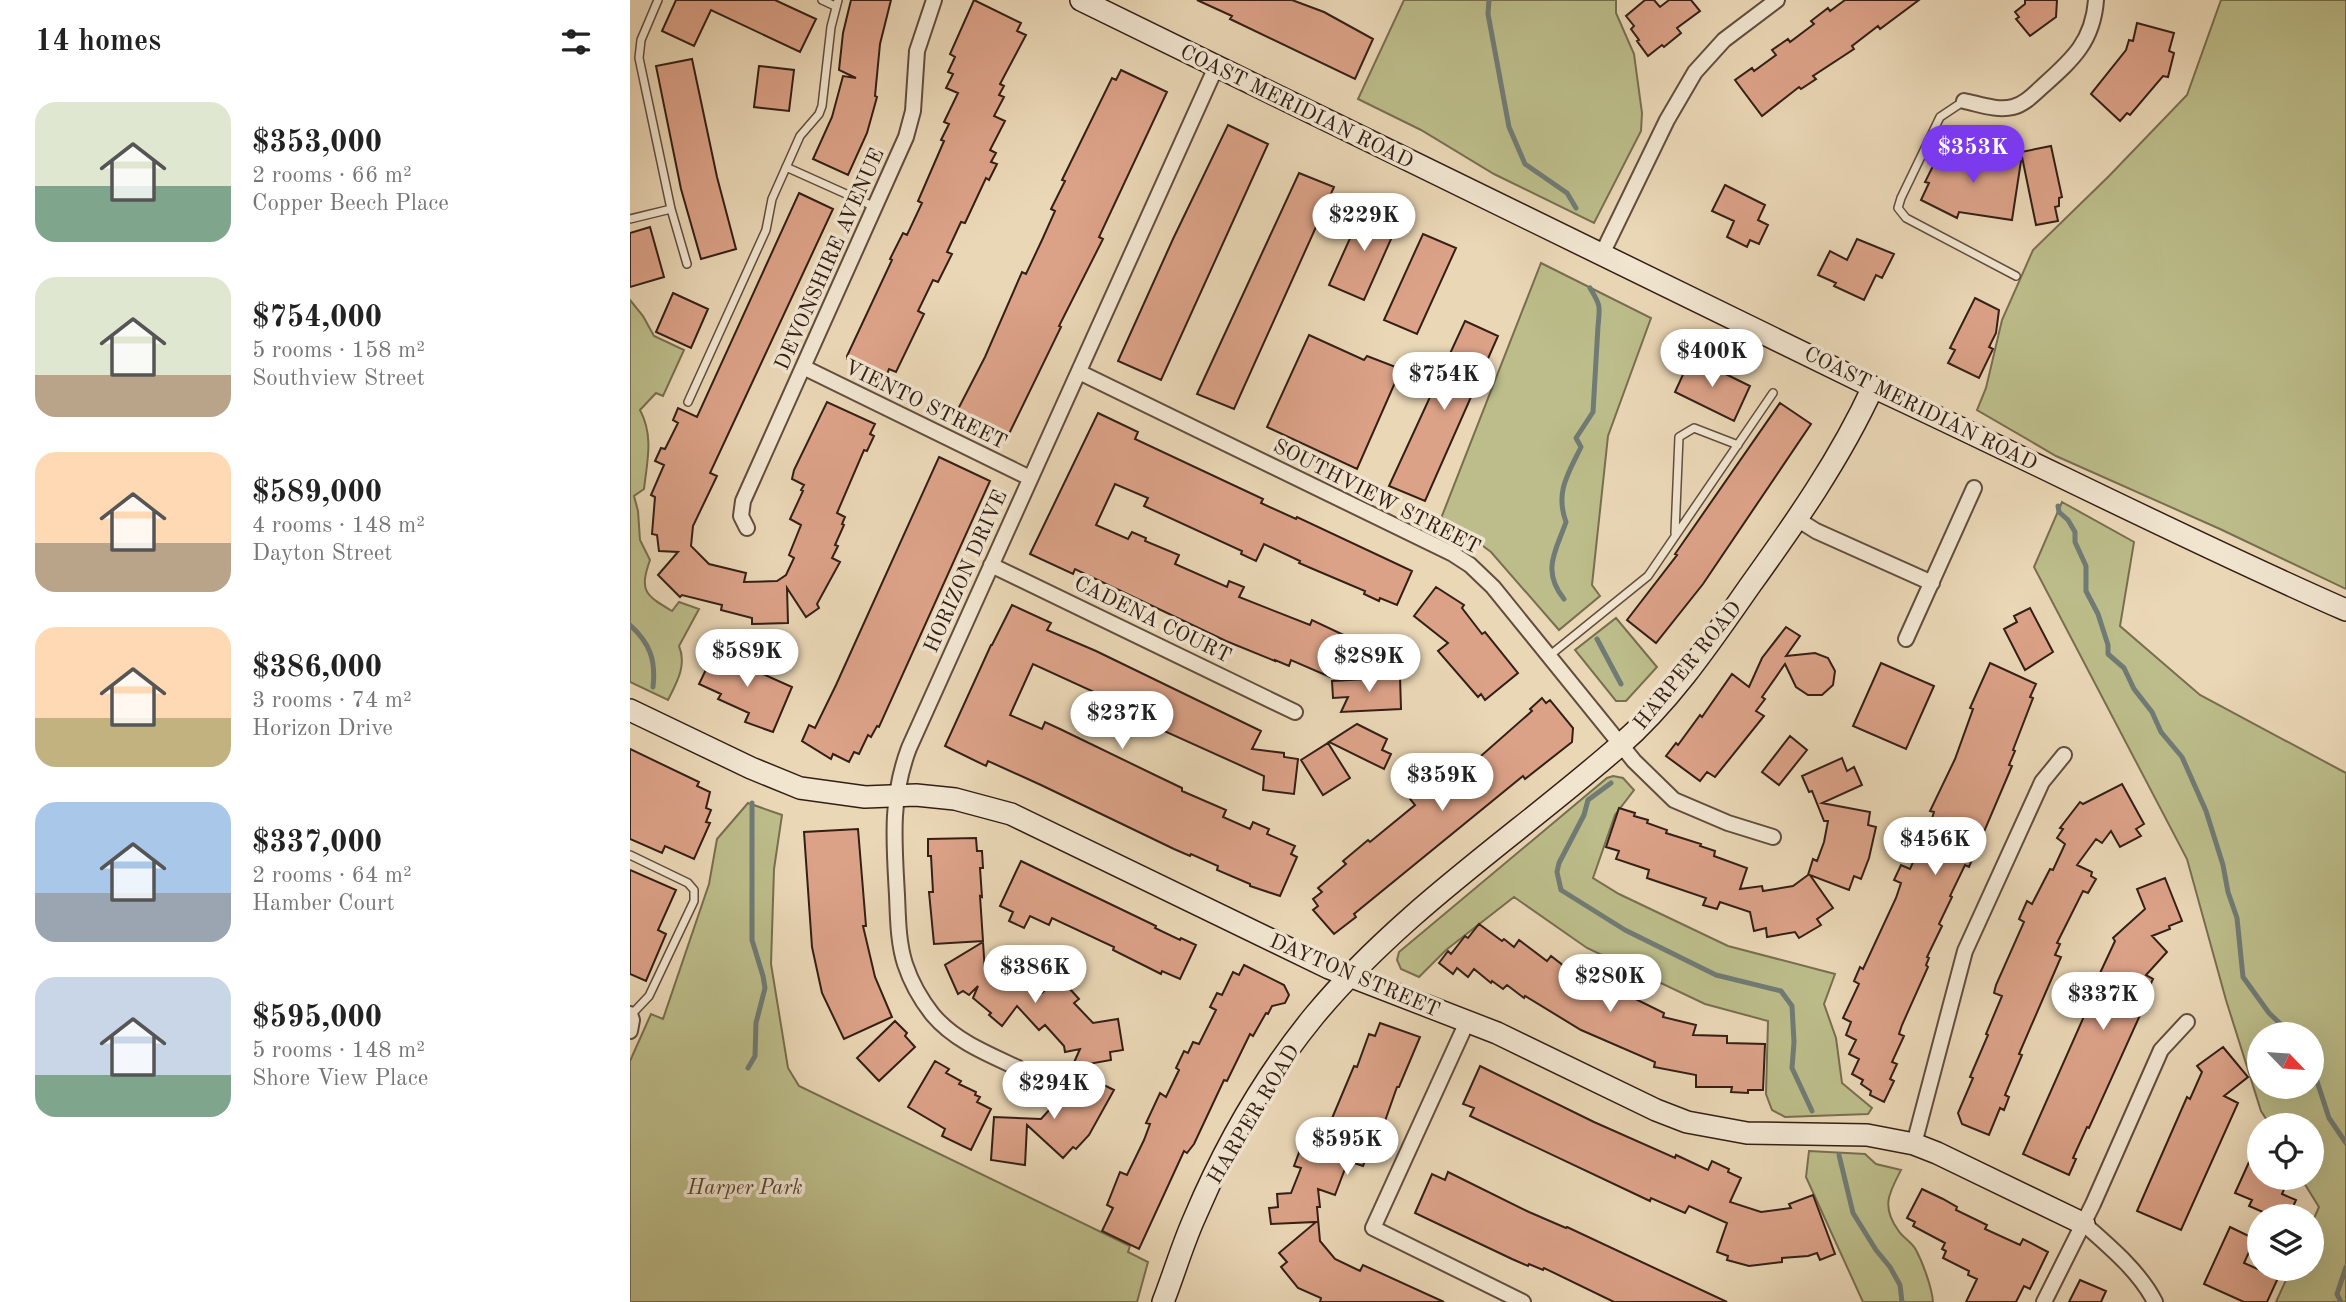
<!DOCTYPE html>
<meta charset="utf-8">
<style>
:root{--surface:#fff;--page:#f6f6f6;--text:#222;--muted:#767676;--accent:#7c3aed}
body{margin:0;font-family:"Old Standard TT",serif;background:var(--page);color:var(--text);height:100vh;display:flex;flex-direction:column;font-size:26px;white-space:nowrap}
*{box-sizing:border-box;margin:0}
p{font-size:23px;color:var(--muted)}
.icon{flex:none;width:38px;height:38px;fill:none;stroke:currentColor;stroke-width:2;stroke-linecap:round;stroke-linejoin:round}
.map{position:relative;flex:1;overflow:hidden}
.drawer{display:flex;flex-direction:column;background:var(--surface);width:630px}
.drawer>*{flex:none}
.needle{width:46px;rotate:115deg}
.fabs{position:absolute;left:1617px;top:1022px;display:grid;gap:14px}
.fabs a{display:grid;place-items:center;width:77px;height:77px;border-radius:50%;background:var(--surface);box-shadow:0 7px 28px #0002;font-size:35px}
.price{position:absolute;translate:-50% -60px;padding:0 16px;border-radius:24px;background:#fff;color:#222;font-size:23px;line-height:46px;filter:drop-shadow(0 2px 4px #0008)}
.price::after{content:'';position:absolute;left:50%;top:42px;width:21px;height:16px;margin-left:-10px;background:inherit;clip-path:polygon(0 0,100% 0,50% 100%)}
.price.active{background:var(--accent);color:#fff}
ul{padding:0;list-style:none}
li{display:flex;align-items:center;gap:21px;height:175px;padding:0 35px}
li span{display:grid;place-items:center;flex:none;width:196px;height:140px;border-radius:21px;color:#555}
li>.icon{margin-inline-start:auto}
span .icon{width:84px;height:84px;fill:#fffc;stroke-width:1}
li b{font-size:30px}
h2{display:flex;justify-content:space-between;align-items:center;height:84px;padding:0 35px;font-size:30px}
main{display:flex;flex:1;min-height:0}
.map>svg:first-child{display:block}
</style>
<main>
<section class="drawer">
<h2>14 homes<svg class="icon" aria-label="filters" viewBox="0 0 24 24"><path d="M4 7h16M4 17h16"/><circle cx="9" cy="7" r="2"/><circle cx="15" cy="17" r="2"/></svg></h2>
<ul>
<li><span style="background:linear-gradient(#dfe7d0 60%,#7fa58c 0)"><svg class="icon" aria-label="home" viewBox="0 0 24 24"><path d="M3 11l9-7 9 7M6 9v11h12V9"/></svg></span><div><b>$353,000</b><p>2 rooms · 66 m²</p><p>Copper Beech Place</p></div></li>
<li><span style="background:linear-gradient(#dfe7d0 70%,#b9a48a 0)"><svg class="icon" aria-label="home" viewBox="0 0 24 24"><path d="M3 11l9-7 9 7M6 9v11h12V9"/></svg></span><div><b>$754,000</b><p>5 rooms · 158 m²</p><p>Southview Street</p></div></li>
<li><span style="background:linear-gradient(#ffd9b3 65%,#b9a48a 0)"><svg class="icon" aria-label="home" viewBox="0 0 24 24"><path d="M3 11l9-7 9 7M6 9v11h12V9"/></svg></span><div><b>$589,000</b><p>4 rooms · 148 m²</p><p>Dayton Street</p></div></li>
<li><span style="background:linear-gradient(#ffd9b3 65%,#c2b280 0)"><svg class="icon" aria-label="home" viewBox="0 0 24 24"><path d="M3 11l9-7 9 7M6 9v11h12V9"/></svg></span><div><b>$386,000</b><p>3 rooms · 74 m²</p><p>Horizon Drive</p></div></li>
<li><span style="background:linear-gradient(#a9c7e8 65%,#9aa5b1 0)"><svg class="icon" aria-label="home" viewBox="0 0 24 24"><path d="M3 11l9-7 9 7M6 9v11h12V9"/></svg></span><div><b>$337,000</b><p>2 rooms · 64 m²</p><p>Hamber Court</p></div></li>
<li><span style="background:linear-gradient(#c9d6e8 70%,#7fa58c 0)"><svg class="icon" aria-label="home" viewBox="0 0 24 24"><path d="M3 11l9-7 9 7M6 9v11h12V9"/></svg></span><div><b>$595,000</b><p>5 rooms · 148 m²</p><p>Shore View Place</p></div></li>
</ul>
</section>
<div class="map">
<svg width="1716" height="1302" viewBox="0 0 1716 1302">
<rect width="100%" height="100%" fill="#ead7b6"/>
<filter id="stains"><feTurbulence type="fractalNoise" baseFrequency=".00286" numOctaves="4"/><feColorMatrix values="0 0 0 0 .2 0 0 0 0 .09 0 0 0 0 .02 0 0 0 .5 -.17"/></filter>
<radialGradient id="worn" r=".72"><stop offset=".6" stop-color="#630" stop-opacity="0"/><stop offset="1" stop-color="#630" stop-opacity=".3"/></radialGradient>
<!-- green -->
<path fill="#bcbd8a" stroke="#786e50" stroke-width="2" fill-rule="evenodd" d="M774 0H986V13L1004 54 1012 113 1011 131 964 223 864 174 791 130 728 99Z
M1591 0H1716V589L1590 529 1426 456 1347 410 1356 388 1372 320 1403 250 1479 176 1557 95Z
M911 263 1021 318 978 436 962 585 970 596 929 630 861 552 845 540 810 521Z
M0 300 13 316 24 336 54 350 33 396 26 393 10 410C24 436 17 462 14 489L4 496 8 511 10 540 20 560C9 591 15 595 42 611L49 602 69 609 49 646C57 665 47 682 38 700L0 682Z
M1432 502 1504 542 1490 626 1570 695 1716 773V1302H1646L1661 1269H1682V1223L1689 1207 1671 1178H1682V1125H1640L1631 1111 1596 1000 1557 859 1404 567ZM1629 1034H1682V1087H1629Z
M986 618 1027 667 996 701H986L945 650Z
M983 776 993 778 1004 790 985 815 963 878 989 894 1098 946 1205 974 1194 1004 1206 1038 1212 1083 1242 1108 1238 1114 1155 1117 1142 1110 1136 1094 1138 1021 1075 1004 957 948 884 897 816 950 789 977 771 969 767 960 769 952 977 778Z
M118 803 152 815 144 869 141 964 158 1068 169 1086 500 1246 498 1252 518 1262 507 1302H0V1061L21 1014 33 1019 79 884 87 839Z
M1179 1151 1235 1154 1246 1164 1271 1170C1259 1193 1251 1206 1268 1230 1273 1238 1282 1242 1286 1250 1293 1263 1302 1288 1303 1302H1233L1176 1177Z"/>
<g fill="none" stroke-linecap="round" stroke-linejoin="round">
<!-- stream -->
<path stroke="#707b75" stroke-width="5" d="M859 0 858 14 879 127 895 164 937 193 946 208
M1428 506 1429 512 1438 520 1445 532V542L1456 566V591L1468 614 1478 645V654L1494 668 1504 689 1522 712 1531 732 1552 757 1576 811 1593 865 1598 892 1607 918 1613 977 1639 1013 1661 1034
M934 599C911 570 926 551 936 522 925 492 938 474 951 447L946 438 963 412 968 326C970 306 971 306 960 288
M0 625C20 643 26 660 23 687
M967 639 991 684
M981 783 958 800 954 815 929 863 927 872 931 890 995 930 1086 975 1151 991 1162 1006 1164 1042 1162 1068 1182 1111
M1682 1066 1699 1118 1716 1143
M118 1068 125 1056 126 1023 135 988 133 976 122 940V803
M1209 1155 1223 1213 1246 1250 1260 1267 1270 1285 1272 1302
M1711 1302 1707 1294 1716 1267"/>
</g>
<!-- building -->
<path fill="#dca288" stroke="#341f16" stroke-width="2" d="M46 0H145L186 19 170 52 81 10 64 46 32 31Z
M221 0H261L250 44 245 96 247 97 237 133 218 175 183 159 202 117 213 76 226 78 209 70 213 33Z
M344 0 391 23 387 31 396 35 370 84 374 86 369 95 374 97 364 116 375 121 360 150 366 153 361 162 367 164 359 180 356 178 335 223 331 222 317 252 322 254 308 282 303 280 288 311 294 314 266 372 259 369 256 377 217 359V356L262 260 260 259 273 233 277 235 292 203 288 201 314 141 311 140 319 124 314 122 328 93 316 88 323 74 318 72 325 57 320 54Z
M567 0H662L694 12 743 39 725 79 600 19 602 16Z
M1015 0H1024L1030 7 1039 0H1061L1070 11 1047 28 1051 33 1034 47 1032 45 1018 56 1007 41 1009 40 1001 29 1004 26 996 16Z
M1215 0H1289L1250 29 1248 26 1222 46 1224 49 1183 76 1186 79 1171 89 1169 87 1132 116 1105 80 1122 68 1124 71 1146 55 1142 50 1158 39 1160 42 1184 24 1181 21 1198 8 1200 11Z
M1395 0H1427L1426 17 1400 36 1386 19 1389 17 1385 12 1395 4Z
M1507 23 1544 33 1539 51 1544 53 1538 77 1533 76 1500 115 1497 113 1490 121 1461 94 1496 50 1499 40 1503 41Z
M62 59 87 177 106 249 71 259 51 189 26 66Z
M129 66 164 70 159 111 124 107Z
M491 70 537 92 469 237 473 239 429 326 431 327 377 438 326 413 355 357 392 272 396 274 412 240 425 211 421 209 435 181 432 180 482 78 486 80Z
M598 125 638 144 531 380 488 361 543 239Z
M1313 146 1349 163 1350 154 1391 161 1382 220 1329 212 1327 218 1291 200 1299 183 1295 182Z
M1421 146 1432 197 1429 198V206L1425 207 1428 221 1406 225 1391 152Z
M669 173 704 187 604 409 567 394Z
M1095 185 1135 205 1128 220 1138 225 1129 244 1120 240 1117 247 1097 237 1104 221 1082 211Z
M169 193 203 209 80 473 87 476 63 526 61 546 79 564 116 573 114 582 147 581 156 575 164 558 159 555 171 525 160 519 173 491 171 490 174 485 162 479 164 470 197 402 245 424 240 434 244 436 237 451 234 450 207 513 215 517 212 524 214 525 205 545 208 546 202 558 210 562 187 604 189 608 176 617 157 588 158 623 122 624V618L91 610 92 605 52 595 50 597 28 575 48 552 29 551 27 535 22 534 25 497 21 495 34 465 25 461 31 448 35 449 48 423 43 420 48 408 67 417Z
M735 205 769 221 734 300 699 285Z
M20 227 34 277 0 287V233Z
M793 234 826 248 787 334 754 320Z
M1227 239 1264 254 1252 278 1246 275 1234 300 1204 286 1206 283 1188 275 1200 251 1217 260Z
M43 293 78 309 61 348 26 332Z
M1345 298 1369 310 1366 333 1359 347 1363 349 1349 378 1318 363 1325 350 1320 348Z
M835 321 868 336 795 501 759 486Z
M679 335 734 360 737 356 771 369 727 469 637 427Z
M1061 357 1120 386 1104 421 1045 392Z
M1150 403 1181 424 1073 584 1026 643 997 620 1047 555 1045 554Z
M468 413 508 432 505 439 633 499 631 503 666 519 667 517 782 571 767 605 750 598 749 601 734 594 735 591 683 569 669 563 670 561 634 544 626 561 611 554 612 551 514 506 518 498 485 484 466 525 498 539 502 532 516 538 515 541 549 555 545 564 597 587 599 581 614 587 609 597 680 625 682 620 718 637 700 677 661 660 659 666 645 660V661L596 641 445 569 443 574 400 554Z
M309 457 360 481 249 727 247 726 241 737 238 735 229 754 224 752 219 762 203 754 201 759 172 741 179 725 185 728 206 685Z
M806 587 834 605 832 608 852 634 855 632 888 673 855 700 851 694 848 697 808 651 818 643 784 616Z
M382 605 421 623 417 630 466 651 631 731 622 749 654 753V757L668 759 664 794 633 790 634 776 530 729 528 734 483 713 486 702 403 664 380 715 412 729 415 722 430 729 529 777 552 788V791L596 810 593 817 620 829 623 822 639 829 637 834 665 846 661 854 667 857 650 896 620 886V884L587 870 588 866 561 854 560 856 544 849 411 785 358 761 356 766 315 746 361 645H362Z
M1400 608 1423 652 1395 670 1374 629 1387 622 1384 616Z
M1156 627 1170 636 1156 656 1185 653 1198 658 1205 671 1203 685 1192 695H1178L1166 687 1155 664 1132 697 1135 699 1126 711 1134 716 1085 777 1077 772 1070 781 1036 756 1046 743 1048 745 1070 715 1072 717 1102 674 1119 687 1132 658Z
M99 652 128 666 126 671 162 687 143 732 115 722 119 713 88 699 91 694 69 684 84 653 96 658Z
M1251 663 1304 686 1276 749 1223 726Z
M1360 663 1406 684 1400 697 1403 698 1383 750 1385 751 1379 765 1382 766 1339 867 1335 865 1320 896 1322 897 1309 924 1312 926 1297 957 1299 958 1296 965 1298 967 1272 1025 1269 1034 1274 1036 1262 1062 1267 1064 1260 1079 1264 1081 1254 1102 1240 1095 1241 1091 1231 1084 1233 1080 1222 1074 1229 1059 1219 1054 1226 1040 1216 1035 1221 1022 1213 1018 1229 984 1224 981 1230 967 1233 969 1266 898 1271 883 1264 880 1271 865 1280 869 1300 825 1304 812 1300 811 1325 759 1343 709 1340 708Z
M770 677 771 709 711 712 718 697 703 698 702 681Z
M912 698 916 703 920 700 943 728 942 742 895 779 893 776 724 914 726 917 704 934 683 910 688 906 683 899 692 892 688 888 716 864 713 861 738 840 740 842 785 805 780 799 792 789 795 793 828 764 831 768 840 760 843 763 902 711 900 709Z
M727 724 757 739 752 750 761 754 754 769 699 742Z
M1160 736 1177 750 1149 785 1132 772Z
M698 743 720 778 693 795 671 760Z
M0 749 69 782 67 786 80 792 76 808 81 810 76 822 80 823 64 859 35 846 32 853 0 839Z
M1212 758 1217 771 1224 767 1232 785 1192 803 1240 812 1238 825 1246 827 1239 858 1231 879 1224 876 1219 890 1180 875 1203 908 1187 919 1191 925 1169 938 1165 932 1137 937 1136 928 1124 931 1120 912 1090 902 1087 909 1073 905 1076 898 1017 878 1019 870 986 859 989 851 976 847 989 808 1005 813 1004 816 1018 820 1017 823 1037 830 1036 833 1071 844 1070 846 1085 851 1084 856 1117 868 1110 889 1132 886 1133 891 1163 886 1178 875 1183 859 1187 861 1194 842 1198 821H1194L1182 791 1179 792 1172 776Z
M1492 784 1514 824 1506 829 1511 836 1490 847 1481 831 1472 843 1466 839 1447 865 1462 872 1461 876 1466 879 1458 893 1453 891 1427 943 1430 944 1425 955 1431 957 1389 1054 1392 1055 1375 1095 1379 1097 1374 1110 1370 1108 1359 1135 1332 1124 1328 1113 1343 1078 1340 1077 1358 1035 1356 1034 1372 996 1364 993 1366 985 1394 922 1389 919 1397 901 1402 904 1420 869 1423 870 1435 844 1427 838 1433 829 1430 828 1450 802 1453 804Z
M228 829 236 926H233L245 977 262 1017 214 1039 192 993 182 947 174 832Z
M346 838 347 851H352L353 868H350L352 897 350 896 353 941 304 944 299 892H303L301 856H298V839Z
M391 861 526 926 525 928 550 940 551 938 566 945 550 979 532 971 531 974 483 950 484 947 422 918 419 925 400 916 394 928 379 921 383 912 370 906Z
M0 870 46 890 28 930 36 934 16 981 0 974Z
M1535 878 1552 921 1539 926 1540 929 1522 936 1537 952 1516 975 1523 979 1508 1012 1511 1013 1459 1128 1457 1127 1443 1158 1446 1159 1439 1175 1393 1154 1467 987 1464 986 1485 941 1483 938 1515 909 1507 889Z
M849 924 872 941 874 939 884 947 889 940 917 961 921 956 948 977 951 972 1034 1013 1033 1017 1066 1025 1063 1035 1097 1036V1043L1135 1044 1133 1090H1118V1093L1101 1092 1102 1087H1066V1075L1024 1067 1025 1062 951 1030 895 996 894 998 877 985 873 989 862 981 861 983 844 969 838 977 827 968 823 974 809 963 818 951 821 954 835 936 838 938Z
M353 942 355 973 363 954 373 970 382 959 396 970 391 977 412 993 429 977 449 999 444 1003 463 1023 488 1019 493 1050 480 1052 481 1060 442 1067 450 1049 435 1052 434 1046 415 1025 409 1030 387 1006 372 1026 359 1015 361 1013 343 998 348 986 339 995 333 991 328 994 315 965Z
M614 965 654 985 659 995 655 1003 642 1006 638 1014 636 1013 623 1036 620 1034 597 1081 594 1080 564 1144 557 1153 554 1151 509 1249 472 1231 483 1208 477 1205 490 1172 497 1175 514 1140 520 1124 516 1123 530 1093 536 1097 549 1070 546 1068 554 1051 558 1053 563 1042 569 1044 586 1010 580 1007 587 993 592 995 603 972 609 975Z
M265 1021 277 1033 275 1036 285 1047 249 1081 227 1058Z
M750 1023 790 1037 769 1087H767L755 1121 752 1120 733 1166 718 1161 705 1195 688 1189 690 1207H687L690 1241 705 1259 730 1271 733 1265 814 1302H690L691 1298 668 1288 651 1267 657 1262 649 1253 686 1222 641 1224 639 1208 648 1207 647 1194 661 1193 671 1168 664 1166 670 1150 687 1154 724 1066 727 1067 739 1034 745 1036Z
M1593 1047 1618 1077 1594 1096 1608 1103 1551 1230 1507 1211 1557 1097 1560 1099 1572 1072 1567 1066Z
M305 1061 319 1069 316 1073 331 1081 329 1084 346 1092 345 1095 350 1097 347 1102 361 1109 341 1150 312 1136 315 1129 278 1107Z
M850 1066 964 1122 1045 1158 1046 1155 1078 1170 1082 1161 1099 1169 1098 1172 1111 1178 1100 1202 1131 1212 1161 1208 1159 1204 1183 1195 1205 1254 1190 1260 1187 1253 1178 1256 1152 1258V1262L1119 1266 1097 1260 1098 1256 1087 1252 1097 1223 1059 1206 1055 1213 1021 1198 1020 1201 840 1116 844 1108 833 1104Z
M441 1069 484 1090 459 1135 446 1149 443 1147 433 1158 397 1125 395 1165 361 1160 364 1117 411 1119 422 1107Z
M1629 1140V1178H1659L1652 1194 1666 1200 1659 1216H1642L1619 1206 1622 1200 1605 1193Z
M818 1172 899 1212 936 1228 937 1227 1097 1302H984L914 1268 913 1270 899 1264 898 1266 882 1259 785 1213 802 1174 815 1180Z
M1292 1189 1313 1199 1327 1207 1326 1210 1357 1225 1355 1229 1390 1245 1393 1239 1418 1252 1400 1289 1394 1286 1386 1302H1336L1347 1279 1338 1275 1339 1271 1313 1258 1316 1251 1312 1249 1315 1243 1283 1226 1285 1222 1277 1218Z
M1600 1227 1625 1239 1614 1263 1648 1278 1637 1302H1614L1574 1284Z
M1450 1280 1476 1291 1471 1302H1439Z"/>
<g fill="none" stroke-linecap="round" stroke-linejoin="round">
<defs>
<path id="lane" d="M28 0 11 40 9 58 41 209 57 264
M192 0 205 6
M1334 101 1310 117 1271 198 1268 208 1276 218 1386 276
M156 167 245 207
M0 219 41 209
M58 402 136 230 142 199 170 136 189 114 192 106 201 27 208 0
M1045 533 1049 437 1064 428 1108 445
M919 656 1018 576 1143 393
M0 855 58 883 64 890V901L19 996 1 1015"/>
<path id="street" d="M1334 101C1349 104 1367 111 1383 107 1395 104 1404 94 1414 85 1443 59 1463 41 1466 0
M972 254 1037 120 1065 72 1094 40 1147 0
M173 367 400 478
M449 372 823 554 840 565 863 587 1004 761 1044 800 1098 823 1143 837
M1167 519 1186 531 1302 583
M117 528 111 516 113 501 276 137 283 111 287 51 304 0
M361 565 665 712
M1276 639 1344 488
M0 1014 2 1020 0 1031
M837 1022 743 1228 893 1302
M388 1068C358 1054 325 1041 303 1015 291 1000 281 982 275 964 268 942 268 918 267 895 264 842 260 798 279 748L586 67
M1284 1144 1335 951 1412 782 1434 755
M1454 1224C1479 1246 1510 1272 1525 1302
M1414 1302 1463 1204 1531 1050 1557 1022"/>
<path id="secondary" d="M451 0 1243 387C1401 460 1556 540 1716 610
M0 710 121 768 170 788 235 797 286 795 325 799 381 814 699 968 867 1033 1026 1110 1057 1122 1117 1133 1237 1135 1284 1144 1307 1153 1454 1224
M533 1302C544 1274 552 1246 564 1219 594 1148 635 1076 684 1016 771 911 886 836 988 747 1040 702 1080 643 1119 587 1165 523 1210 459 1243 387"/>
</defs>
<!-- lane casing -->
<use href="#lane" stroke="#624d3e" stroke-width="10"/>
<!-- street casing -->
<use href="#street" stroke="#624d3e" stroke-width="18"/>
<!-- secondary casing -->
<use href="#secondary" stroke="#341f16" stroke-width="24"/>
<!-- lane -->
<use href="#lane" stroke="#f1e5d0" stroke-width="7"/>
<!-- street -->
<use href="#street" stroke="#f1e5d0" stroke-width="14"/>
<!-- secondary -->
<use href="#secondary" stroke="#f1e5d0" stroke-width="21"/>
</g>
<g text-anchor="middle" stroke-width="7" stroke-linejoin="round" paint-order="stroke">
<!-- street labels -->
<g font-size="21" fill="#341f16" stroke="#f1e5d0">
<text transform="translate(667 106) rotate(26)" y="7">COAST MERIDIAN ROAD</text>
<text transform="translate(199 259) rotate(-66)" y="7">DEVONSHIRE AVENUE</text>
<text transform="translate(296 404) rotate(26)" y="7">VIENTO STREET</text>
<text transform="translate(1291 408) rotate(26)" y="7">COAST MERIDIAN ROAD</text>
<text transform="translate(747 496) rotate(27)" y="7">SOUTHVIEW STREET</text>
<text transform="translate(335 571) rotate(-66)" y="7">HORIZON DRIVE</text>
<text transform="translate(523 619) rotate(26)" y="7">CADENA COURT</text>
<text transform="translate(1057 665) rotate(-51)" y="7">HARPER ROAD</text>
<text transform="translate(725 975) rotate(23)" y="7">DAYTON STREET</text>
<text transform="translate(623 1114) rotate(-59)" y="7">HARPER ROAD</text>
</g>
<!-- park labels -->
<g font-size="21" font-style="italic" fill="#564633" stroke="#f1e5d0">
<text x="115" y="1194">Harper Park</text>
</g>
</g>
<rect width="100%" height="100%" filter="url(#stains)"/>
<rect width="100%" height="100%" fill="url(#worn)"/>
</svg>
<div class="fabs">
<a><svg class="needle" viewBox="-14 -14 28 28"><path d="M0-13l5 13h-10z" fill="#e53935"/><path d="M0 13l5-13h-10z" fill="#767676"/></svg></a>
<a><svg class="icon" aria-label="locate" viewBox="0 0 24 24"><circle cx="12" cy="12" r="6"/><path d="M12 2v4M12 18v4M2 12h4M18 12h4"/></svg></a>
<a><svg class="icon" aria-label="layers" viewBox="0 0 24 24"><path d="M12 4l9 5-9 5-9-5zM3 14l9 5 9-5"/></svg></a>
</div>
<b class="price active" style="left:1343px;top:185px">$353K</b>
<b class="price" style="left:734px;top:253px">$229K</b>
<b class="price" style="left:1082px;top:389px">$400K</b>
<b class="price" style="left:814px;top:412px">$754K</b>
<b class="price" style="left:117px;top:689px">$589K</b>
<b class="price" style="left:739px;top:694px">$289K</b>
<b class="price" style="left:492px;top:751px">$237K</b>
<b class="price" style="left:812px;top:813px">$359K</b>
<b class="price" style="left:1305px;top:877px">$456K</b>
<b class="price" style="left:405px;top:1005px">$386K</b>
<b class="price" style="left:980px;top:1014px">$280K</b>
<b class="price" style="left:1473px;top:1032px">$337K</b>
<b class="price" style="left:424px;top:1121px">$294K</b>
<b class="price" style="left:717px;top:1177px">$595K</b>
</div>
</main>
